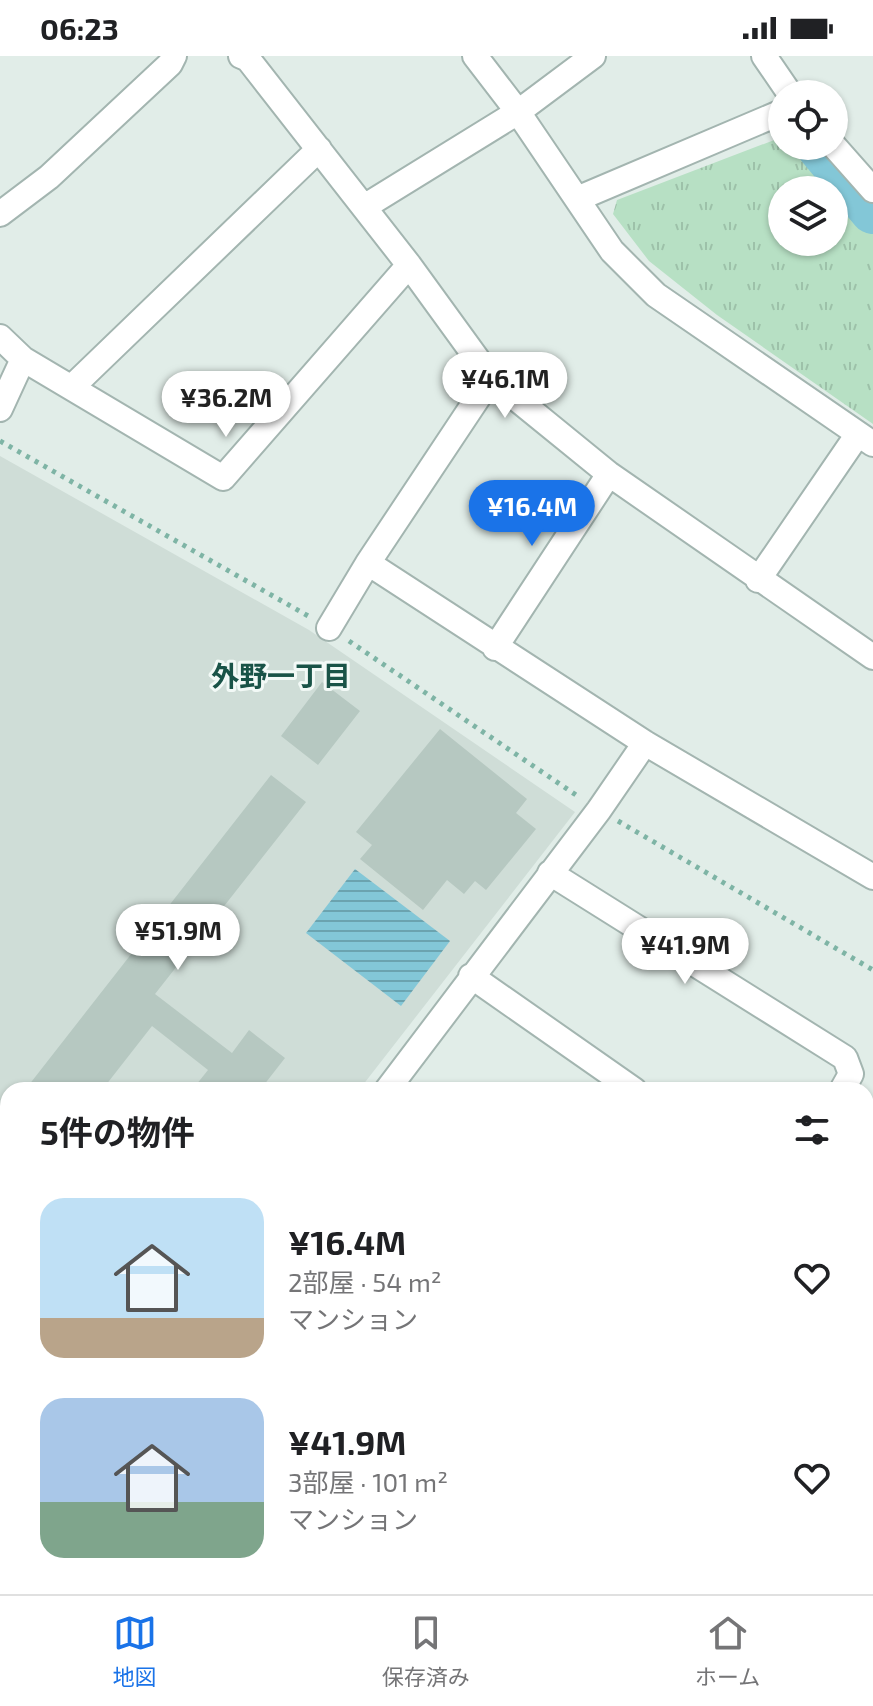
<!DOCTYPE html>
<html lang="ja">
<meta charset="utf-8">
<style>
:root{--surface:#fff;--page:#f2f2f2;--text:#202124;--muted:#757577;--line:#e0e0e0;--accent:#1a73e8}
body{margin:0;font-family:"Exo 2","Noto Sans JP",sans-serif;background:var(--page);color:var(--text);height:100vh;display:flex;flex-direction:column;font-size:30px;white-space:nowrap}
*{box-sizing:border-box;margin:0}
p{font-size:26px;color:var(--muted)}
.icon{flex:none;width:44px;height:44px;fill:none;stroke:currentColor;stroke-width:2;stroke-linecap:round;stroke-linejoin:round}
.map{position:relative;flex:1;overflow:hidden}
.sheet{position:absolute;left:0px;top:1026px;width:874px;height:512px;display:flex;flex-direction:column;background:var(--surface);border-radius:24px 24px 0 0;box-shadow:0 2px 6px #0004}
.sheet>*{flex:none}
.fabs{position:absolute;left:768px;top:24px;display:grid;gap:16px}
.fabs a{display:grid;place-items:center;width:80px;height:80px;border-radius:50%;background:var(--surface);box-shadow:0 2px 6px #0004;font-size:40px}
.price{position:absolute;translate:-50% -68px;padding:0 18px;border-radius:28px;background:#fff;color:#222;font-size:26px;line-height:52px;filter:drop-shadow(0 2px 4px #0008)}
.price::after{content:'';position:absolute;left:50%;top:48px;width:24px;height:18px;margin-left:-12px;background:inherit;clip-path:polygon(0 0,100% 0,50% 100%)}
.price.on{background:var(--accent);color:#fff}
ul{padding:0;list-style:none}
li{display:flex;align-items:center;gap:24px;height:200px;padding:0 40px}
li span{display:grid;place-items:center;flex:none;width:224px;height:160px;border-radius:24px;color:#555}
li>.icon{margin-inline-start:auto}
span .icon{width:96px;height:96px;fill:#fffc;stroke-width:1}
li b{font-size:34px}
h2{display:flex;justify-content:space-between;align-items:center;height:96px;padding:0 40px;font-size:34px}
.status{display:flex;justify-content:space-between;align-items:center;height:56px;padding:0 40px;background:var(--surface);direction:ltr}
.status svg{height:22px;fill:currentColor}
.tabs{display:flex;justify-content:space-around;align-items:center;height:112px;border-top:2px solid var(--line);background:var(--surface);font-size:22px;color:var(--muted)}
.tabs a{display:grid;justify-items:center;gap:4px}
.tabs .on{color:var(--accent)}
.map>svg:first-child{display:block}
</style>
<div class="status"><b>06:23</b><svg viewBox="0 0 49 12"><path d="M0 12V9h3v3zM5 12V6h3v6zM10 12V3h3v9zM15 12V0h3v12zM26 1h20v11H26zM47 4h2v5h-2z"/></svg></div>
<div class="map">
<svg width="873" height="1538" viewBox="0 0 873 1538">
<defs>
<pattern id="park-tufts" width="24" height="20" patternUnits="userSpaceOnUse" patternTransform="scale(2)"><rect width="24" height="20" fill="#b7e0c4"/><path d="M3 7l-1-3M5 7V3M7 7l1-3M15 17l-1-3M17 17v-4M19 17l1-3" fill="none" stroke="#9dc1a9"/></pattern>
<pattern id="water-rules" width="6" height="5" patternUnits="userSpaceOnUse" patternTransform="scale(2)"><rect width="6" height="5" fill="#83c7d7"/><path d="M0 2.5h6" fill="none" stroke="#6ba3af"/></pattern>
</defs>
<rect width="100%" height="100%" fill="#e1ede8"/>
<!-- built -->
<path fill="#cfddd7" d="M0 400 309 574 575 756 359 1034H8V1126L0 1120Z"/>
<!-- park -->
<path fill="url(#park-tufts)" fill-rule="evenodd" d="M782 81V90H804L873 178V368L717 259 649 205 613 158 617 144ZM782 134H834V186H782Z"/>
<!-- water -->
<path fill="url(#water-rules)" d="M355 813 450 885 401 950 306 877Z"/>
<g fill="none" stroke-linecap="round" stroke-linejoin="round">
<!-- river -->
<path stroke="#83c7d7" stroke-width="46" d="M819 90 873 155"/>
</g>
<!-- building -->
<path fill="#b6c8c1" d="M322 626 360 655 318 709 281 680Z
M440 673 527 743 516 757 536 773 486 834 475 825 464 838 447 824 423 854 360 803 372 789 356 776Z
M271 719 306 746 155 938 232 997 249 974 285 1002 260 1034H192L208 1014 152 970 102 1034H25Z"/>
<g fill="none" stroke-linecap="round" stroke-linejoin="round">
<defs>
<path id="minor" d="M241 0 248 3 409 209 491 322 609 418 873 601
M475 0 518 56 612 195 656 239 873 388
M764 0 790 38
M834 90 873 134
M577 143 782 56
M364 151 518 56 593 0
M0 158 49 121 170 8 174 0
M0 281 23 303 223 422 409 209
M72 331 319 93
M0 353 23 303
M368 507 645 687 873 821
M758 524 858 378
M329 572 368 507 491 322
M495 592 609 418
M550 817 845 1002 851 1018 842 1034
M471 920 634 1034
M387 1034 599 754 645 687
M0 1156 8 1162
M866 1292 873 1281
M866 1378 873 1383
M0 1420 8 1426
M152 1530 162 1538
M514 1530 525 1538
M686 1538 692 1530"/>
</defs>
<!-- minor casing -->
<use href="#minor" stroke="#a3b5b0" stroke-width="28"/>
<!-- path -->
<path stroke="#7eb4a5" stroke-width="5" stroke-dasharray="4 6" stroke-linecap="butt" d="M0 385 310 561
M349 585 579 741
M618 765 873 914"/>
<!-- minor -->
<use href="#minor" stroke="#fff" stroke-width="24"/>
</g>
<g text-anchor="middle" stroke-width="6" stroke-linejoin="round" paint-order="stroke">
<!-- neighbourhood labels -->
<g font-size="28" font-weight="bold" fill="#195347" stroke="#f2f9f6">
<text x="281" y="630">外野一丁目</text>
</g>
</g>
</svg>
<div class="fabs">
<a><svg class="icon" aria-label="locate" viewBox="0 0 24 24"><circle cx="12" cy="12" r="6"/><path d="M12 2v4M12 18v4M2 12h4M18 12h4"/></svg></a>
<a><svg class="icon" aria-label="layers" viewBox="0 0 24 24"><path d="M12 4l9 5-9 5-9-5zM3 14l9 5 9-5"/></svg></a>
</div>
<b class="price" style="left:505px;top:364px">¥46.1M</b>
<b class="price" style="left:226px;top:383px">¥36.2M</b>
<b class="price on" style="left:532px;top:492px">¥16.4M</b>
<b class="price" style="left:178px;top:916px">¥51.9M</b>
<b class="price" style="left:685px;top:930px">¥41.9M</b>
<section class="sheet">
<h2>5件の物件<svg class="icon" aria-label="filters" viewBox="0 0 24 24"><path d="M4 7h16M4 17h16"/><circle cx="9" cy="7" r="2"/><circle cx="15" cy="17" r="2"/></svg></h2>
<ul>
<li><span style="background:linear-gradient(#bfe0f5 75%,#b9a48a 0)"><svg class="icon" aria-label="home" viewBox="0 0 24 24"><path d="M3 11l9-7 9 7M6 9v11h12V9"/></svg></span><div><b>¥16.4M</b><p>2部屋 · 54 m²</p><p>マンション</p></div><svg class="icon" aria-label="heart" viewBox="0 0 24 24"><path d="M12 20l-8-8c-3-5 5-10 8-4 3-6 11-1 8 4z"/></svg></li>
<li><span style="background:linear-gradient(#a9c7e8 65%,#7fa58c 0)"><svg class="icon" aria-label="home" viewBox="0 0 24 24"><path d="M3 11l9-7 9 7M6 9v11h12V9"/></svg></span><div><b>¥41.9M</b><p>3部屋 · 101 m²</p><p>マンション</p></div><svg class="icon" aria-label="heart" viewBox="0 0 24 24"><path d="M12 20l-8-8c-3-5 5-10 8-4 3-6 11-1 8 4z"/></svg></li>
</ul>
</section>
</div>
<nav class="tabs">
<a class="on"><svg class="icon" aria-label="map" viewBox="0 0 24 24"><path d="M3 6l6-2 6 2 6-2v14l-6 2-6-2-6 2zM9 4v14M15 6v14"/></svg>地図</a>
<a><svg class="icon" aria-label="saved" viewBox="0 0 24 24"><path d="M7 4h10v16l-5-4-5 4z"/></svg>保存済み</a>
<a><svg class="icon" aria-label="home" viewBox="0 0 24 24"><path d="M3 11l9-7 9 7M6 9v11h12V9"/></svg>ホーム</a>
</nav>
